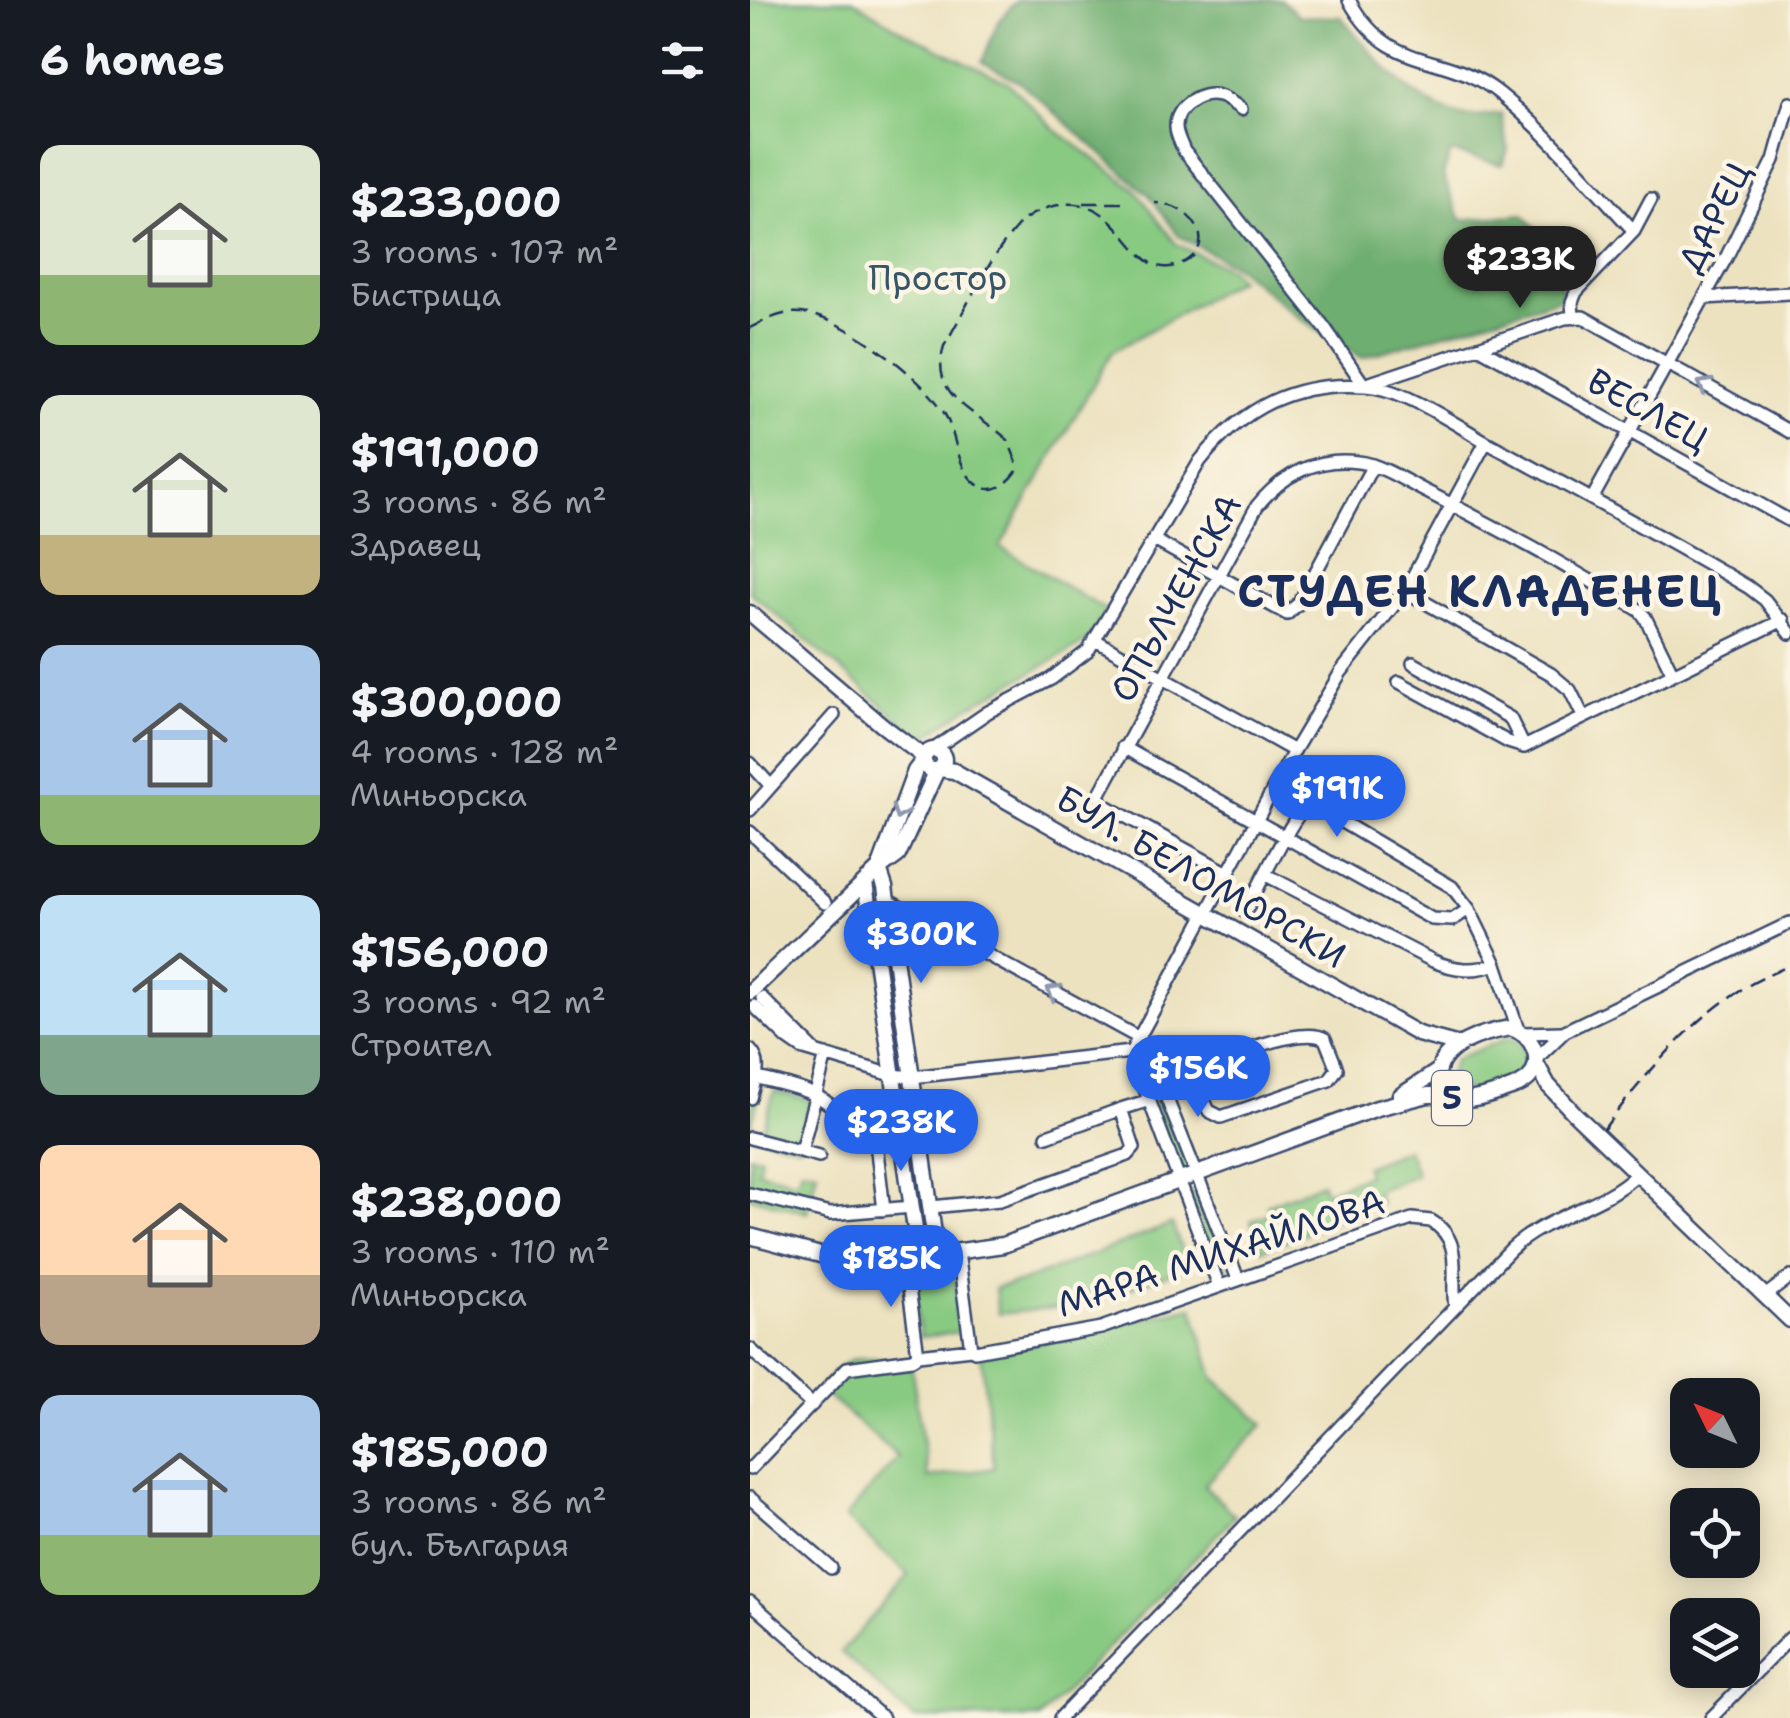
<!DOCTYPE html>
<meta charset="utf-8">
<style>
:root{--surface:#171b24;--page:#20242c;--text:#f1f3f6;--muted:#9ea1a6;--accent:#2563eb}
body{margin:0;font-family:"Shantell Sans",sans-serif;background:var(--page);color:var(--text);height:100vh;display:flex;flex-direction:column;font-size:38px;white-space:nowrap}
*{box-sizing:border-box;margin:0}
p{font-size:32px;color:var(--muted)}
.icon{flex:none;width:55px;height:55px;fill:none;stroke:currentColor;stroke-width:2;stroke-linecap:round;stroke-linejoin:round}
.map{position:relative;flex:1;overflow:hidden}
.panel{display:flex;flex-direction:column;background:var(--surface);width:750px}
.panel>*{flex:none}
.needle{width:65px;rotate:313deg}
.buttons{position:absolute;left:920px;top:1378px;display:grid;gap:20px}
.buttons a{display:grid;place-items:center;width:90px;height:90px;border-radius:20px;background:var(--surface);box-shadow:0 5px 25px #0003;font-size:50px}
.price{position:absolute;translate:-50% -85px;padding:0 22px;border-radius:35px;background:var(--accent);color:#fff;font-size:32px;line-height:65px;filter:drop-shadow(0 2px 5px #0008)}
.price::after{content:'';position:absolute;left:50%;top:60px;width:30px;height:22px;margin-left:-15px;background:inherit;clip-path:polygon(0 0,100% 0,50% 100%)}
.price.selected{background:#222;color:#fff}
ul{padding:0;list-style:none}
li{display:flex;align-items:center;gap:30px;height:250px;padding:0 40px}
li span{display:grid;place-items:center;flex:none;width:280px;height:200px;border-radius:20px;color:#555}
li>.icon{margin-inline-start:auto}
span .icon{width:120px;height:120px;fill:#fffc;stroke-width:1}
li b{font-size:42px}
h2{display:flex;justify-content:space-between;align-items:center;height:120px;padding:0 40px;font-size:42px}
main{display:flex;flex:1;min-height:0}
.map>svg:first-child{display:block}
</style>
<main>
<section class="panel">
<h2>6 homes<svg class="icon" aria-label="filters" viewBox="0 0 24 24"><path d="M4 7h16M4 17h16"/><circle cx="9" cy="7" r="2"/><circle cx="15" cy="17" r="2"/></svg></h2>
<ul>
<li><span style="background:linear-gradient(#dfe7d0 65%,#8fb573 0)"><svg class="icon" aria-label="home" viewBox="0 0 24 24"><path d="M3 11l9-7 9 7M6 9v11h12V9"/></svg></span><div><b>$233,000</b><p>3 rooms · 107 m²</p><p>Бистрица</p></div></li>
<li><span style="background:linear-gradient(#dfe7d0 70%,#c2b280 0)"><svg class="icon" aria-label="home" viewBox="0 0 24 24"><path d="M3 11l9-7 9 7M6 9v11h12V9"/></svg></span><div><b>$191,000</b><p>3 rooms · 86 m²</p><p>Здравец</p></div></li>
<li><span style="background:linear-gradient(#a9c7e8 75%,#8fb573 0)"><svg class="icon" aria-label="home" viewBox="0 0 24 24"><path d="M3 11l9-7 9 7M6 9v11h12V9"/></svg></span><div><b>$300,000</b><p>4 rooms · 128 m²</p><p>Миньорска</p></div></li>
<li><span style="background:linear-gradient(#bfe0f5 70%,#7fa58c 0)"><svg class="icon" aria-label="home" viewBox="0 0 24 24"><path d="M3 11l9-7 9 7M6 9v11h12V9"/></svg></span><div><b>$156,000</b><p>3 rooms · 92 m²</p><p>Строител</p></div></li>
<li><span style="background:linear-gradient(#ffd9b3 65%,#b9a48a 0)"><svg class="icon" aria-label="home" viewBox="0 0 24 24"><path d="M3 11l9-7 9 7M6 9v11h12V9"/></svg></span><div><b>$238,000</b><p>3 rooms · 110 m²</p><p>Миньорска</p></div></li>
<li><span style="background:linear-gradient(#a9c7e8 70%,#8fb573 0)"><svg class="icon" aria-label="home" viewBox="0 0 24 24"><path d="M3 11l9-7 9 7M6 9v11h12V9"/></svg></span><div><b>$185,000</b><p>3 rooms · 86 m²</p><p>бул. България</p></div></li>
</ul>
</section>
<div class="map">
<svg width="1040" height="1718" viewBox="0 0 1040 1718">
<rect width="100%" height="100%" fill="#fcf5e5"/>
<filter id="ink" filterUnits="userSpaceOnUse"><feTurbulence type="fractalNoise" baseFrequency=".01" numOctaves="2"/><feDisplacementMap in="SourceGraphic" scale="20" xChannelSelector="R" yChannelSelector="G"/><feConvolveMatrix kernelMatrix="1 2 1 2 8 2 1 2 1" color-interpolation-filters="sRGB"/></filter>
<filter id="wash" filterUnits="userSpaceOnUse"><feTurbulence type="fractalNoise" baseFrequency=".0048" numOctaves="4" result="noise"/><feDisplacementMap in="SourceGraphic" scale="40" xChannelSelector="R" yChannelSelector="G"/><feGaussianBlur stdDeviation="2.25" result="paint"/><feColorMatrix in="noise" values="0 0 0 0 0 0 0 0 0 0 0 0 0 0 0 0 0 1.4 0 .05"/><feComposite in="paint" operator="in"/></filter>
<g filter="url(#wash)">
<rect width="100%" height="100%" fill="#ece2c0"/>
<!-- green -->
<path fill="#89ca82" stroke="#527c70" stroke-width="2.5" d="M0 0H103L154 32 257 82 304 129 385 189 426 244 479 269 489 279 362 352 250 547 357 611 343 635 331 645 217 708 177 736 170 737 0 592Z
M135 909 156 1070 145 1072 124 910Z
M758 1038 769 1042 776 1052 773 1073 728 1092 708 1089 700 1072 705 1059Z
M400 1066 441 1172 431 1176 390 1070Z
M5 1087 11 1089 1 1126 13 1129 24 1091 61 1100 49 1146 0 1134V1108Z
M159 1091 181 1246 173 1248 151 1092Z
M657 1149 667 1174 626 1191 630 1202 512 1250 501 1221 520 1213 517 1205 571 1183 575 1192 617 1175 615 1166Z
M0 1155 11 1157 8 1171 47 1181 52 1168 67 1171 57 1212 0 1197Z
M448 1190 482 1278 472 1283 438 1194Z
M422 1224 438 1267 329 1306 248 1314 245 1288 271 1282Z
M203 1263 212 1332 170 1337 162 1268Z
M443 1307 464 1378 514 1424 454 1485 485 1516 290 1718H163L91 1652 159 1575 95 1518 148 1457 69 1389C105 1346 109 1358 161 1364L178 1478 244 1468 231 1355Z"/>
<!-- forest -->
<path fill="#6eae70" stroke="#446e67" stroke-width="2.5" d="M267 0H531L550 16 591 17C625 57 658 101 711 116 723 119 739 115 751 114L758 150 752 165 701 152 693 175 711 220 773 214 806 251 813 298 612 358 548 317 488 268 429 236 399 195 270 82 232 62 248 22Z"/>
</g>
<g filter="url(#ink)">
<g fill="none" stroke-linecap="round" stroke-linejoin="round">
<defs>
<path id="minor" d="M599 0C641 76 693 48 750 94 799 134 841 185 884 231
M491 109C485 105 477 98 469 96 451 91 425 107 426 127 426 135 431 143 434 151L575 328 614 385 815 318 833 317 1040 432
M954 298 1040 293
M823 317 822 302 826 292 884 231 901 199
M728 347 1040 521
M842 499 977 256 1024 160 1040 103
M404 540 537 614 549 603 623 465
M655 591 801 674 820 690 834 718
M347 641 544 751
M663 663 760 718 774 747
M649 682 758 742 774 747 1033 620
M373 747C476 805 579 862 682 919L702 920 719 909 702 887 560 803C544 810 507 892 495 912
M184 749 238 712 301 679 338 651 450 461C493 407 544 381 615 386 654 388 704 424 738 443 825 490 913 537 998 587L1015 600 1040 633
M0 763 21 786
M0 810 84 715
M0 832 75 903
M478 873 353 804 349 795 507 506C532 475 567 456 608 462 633 465 656 482 679 493 750 529 821 568 889 610L895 617 923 674
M516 875 683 961C705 970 724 972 746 964
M137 900 389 1038 400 1056 488 1279
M719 909 746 964 768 1030
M12 998 64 1050
M4 1006 38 1039 51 1048 142 1075 162 1077 381 1052
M773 1033 811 1032
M0 1050C14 1064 4 1081 0 1098
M381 1052 544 751 591 672 655 591 736 442
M381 1052 469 1286
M786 1059 815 1031 1040 923
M0 1076C30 1084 68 1089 89 1113
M410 1083C443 1071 548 1022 575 1039L587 1069 579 1080 471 1117 459 1111 440 1072
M297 1136 371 1109
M0 1138 69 1156
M126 1143 134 1210
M51 1151 76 1055
M0 1194 80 1214 162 1207
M182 1207 250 1200 378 1155 384 1148 371 1109 400 1100
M208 1252 221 1349
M155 1259 168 1355
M1015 1296 1040 1277
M0 1349 62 1405
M0 1469 97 1368 162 1359 168 1355 221 1349 225 1351 351 1328 662 1219 681 1221C715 1241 700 1275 705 1307
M0 1498 81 1568
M0 1602 133 1718
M310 1718 761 1249C798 1215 851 1208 887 1174
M961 1718 1040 1638"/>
<path id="major" d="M0 613 132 725 174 757
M174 760a10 10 0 1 1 20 0a10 10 0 1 1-20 0Z
M189 769 204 771 668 1034 709 1045
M129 869 135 887 187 1255
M129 869 165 771 174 759
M115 883 169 1257
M0 992 129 869 148 855 187 770
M761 1028C782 1035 795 1059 779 1078 771 1086 760 1088 750 1092 725 1100 694 1111 688 1074 692 1044 735 1032 761 1028Z
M786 1063 798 1085 825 1114 1040 1320
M650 1096 688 1071
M0 1236 74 1256 110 1261 155 1259 253 1245 627 1108 678 1095H697"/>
</defs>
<!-- minor casing -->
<use href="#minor" stroke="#3a4a6d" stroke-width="16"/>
<!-- major casing -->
<use href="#major" stroke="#3a4a6d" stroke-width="19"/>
<!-- minor -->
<use href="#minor" stroke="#fff" stroke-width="11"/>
<!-- major -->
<use href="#major" stroke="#fff" stroke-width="14"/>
<!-- rail -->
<path stroke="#1b2f5e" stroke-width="2.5" stroke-dasharray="15 8" stroke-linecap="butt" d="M334 203H379
M0 328C16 320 32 311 51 313 94 317 170 375 193 411 207 433 205 463 223 481 239 497 256 487 267 471V463L258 440C226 410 179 398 194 346 217 307 237 261 267 227 275 217 287 211 300 207 375 185 378 283 428 265 472 249 444 204 405 203
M853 1130C890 1081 933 1029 984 994 1001 983 1021 974 1040 965"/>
</g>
<!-- one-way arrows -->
<defs><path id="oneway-chevron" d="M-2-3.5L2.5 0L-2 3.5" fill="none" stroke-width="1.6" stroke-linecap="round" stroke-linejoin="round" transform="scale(2.5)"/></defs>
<g stroke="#8d97ae">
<use href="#oneway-chevron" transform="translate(954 385) rotate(-151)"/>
<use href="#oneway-chevron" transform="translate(149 813) rotate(111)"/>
<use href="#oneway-chevron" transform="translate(303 991) rotate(-151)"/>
</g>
</g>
<g text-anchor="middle" stroke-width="9" stroke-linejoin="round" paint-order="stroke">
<!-- shield labels -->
<rect fill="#fcf5e5" stroke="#5e6a86" stroke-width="2.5" x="682" y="1071" width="40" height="54" rx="8"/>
<g font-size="32" font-weight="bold" fill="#1b2f5e">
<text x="702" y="1109">5</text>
</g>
<!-- street labels -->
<g font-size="35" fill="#1b2f5e" stroke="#fcf5e5">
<text transform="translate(964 217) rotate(-63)" y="12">ДАРЕЦ</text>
<text transform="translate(898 410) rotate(29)" y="12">ВЕСЛЕЦ</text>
<text transform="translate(426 598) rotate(-61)" y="12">ОПЪЛЧЕНСКА</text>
<text transform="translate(451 877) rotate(30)" y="12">БУЛ. БЕЛОМОРСКИ</text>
<text transform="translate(471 1253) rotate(-18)" y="12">МАРА МИХАЙЛОВА</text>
</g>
<!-- park labels -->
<g font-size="35" fill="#365667" stroke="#fcf5e5">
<text x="188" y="290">Простор</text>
</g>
<!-- district labels -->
<g font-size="45" font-weight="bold" letter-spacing="2.5" fill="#1b2f5e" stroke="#fcf5e5">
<text x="730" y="607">СТУДЕН КЛАДЕНЕЦ</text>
</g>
</g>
</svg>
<div class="buttons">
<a><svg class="needle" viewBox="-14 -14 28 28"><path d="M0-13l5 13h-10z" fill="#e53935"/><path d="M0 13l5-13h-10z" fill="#9ea1a6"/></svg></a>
<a><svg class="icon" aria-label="locate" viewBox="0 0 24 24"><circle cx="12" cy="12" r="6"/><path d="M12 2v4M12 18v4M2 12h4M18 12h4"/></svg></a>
<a><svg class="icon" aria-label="layers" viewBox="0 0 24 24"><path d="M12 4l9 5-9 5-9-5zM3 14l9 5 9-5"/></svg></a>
</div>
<b class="price selected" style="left:770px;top:311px">$233K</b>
<b class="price" style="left:587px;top:840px">$191K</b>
<b class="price" style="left:171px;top:986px">$300K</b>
<b class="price" style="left:448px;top:1120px">$156K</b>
<b class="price" style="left:151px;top:1174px">$238K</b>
<b class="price" style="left:141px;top:1310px">$185K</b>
</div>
</main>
